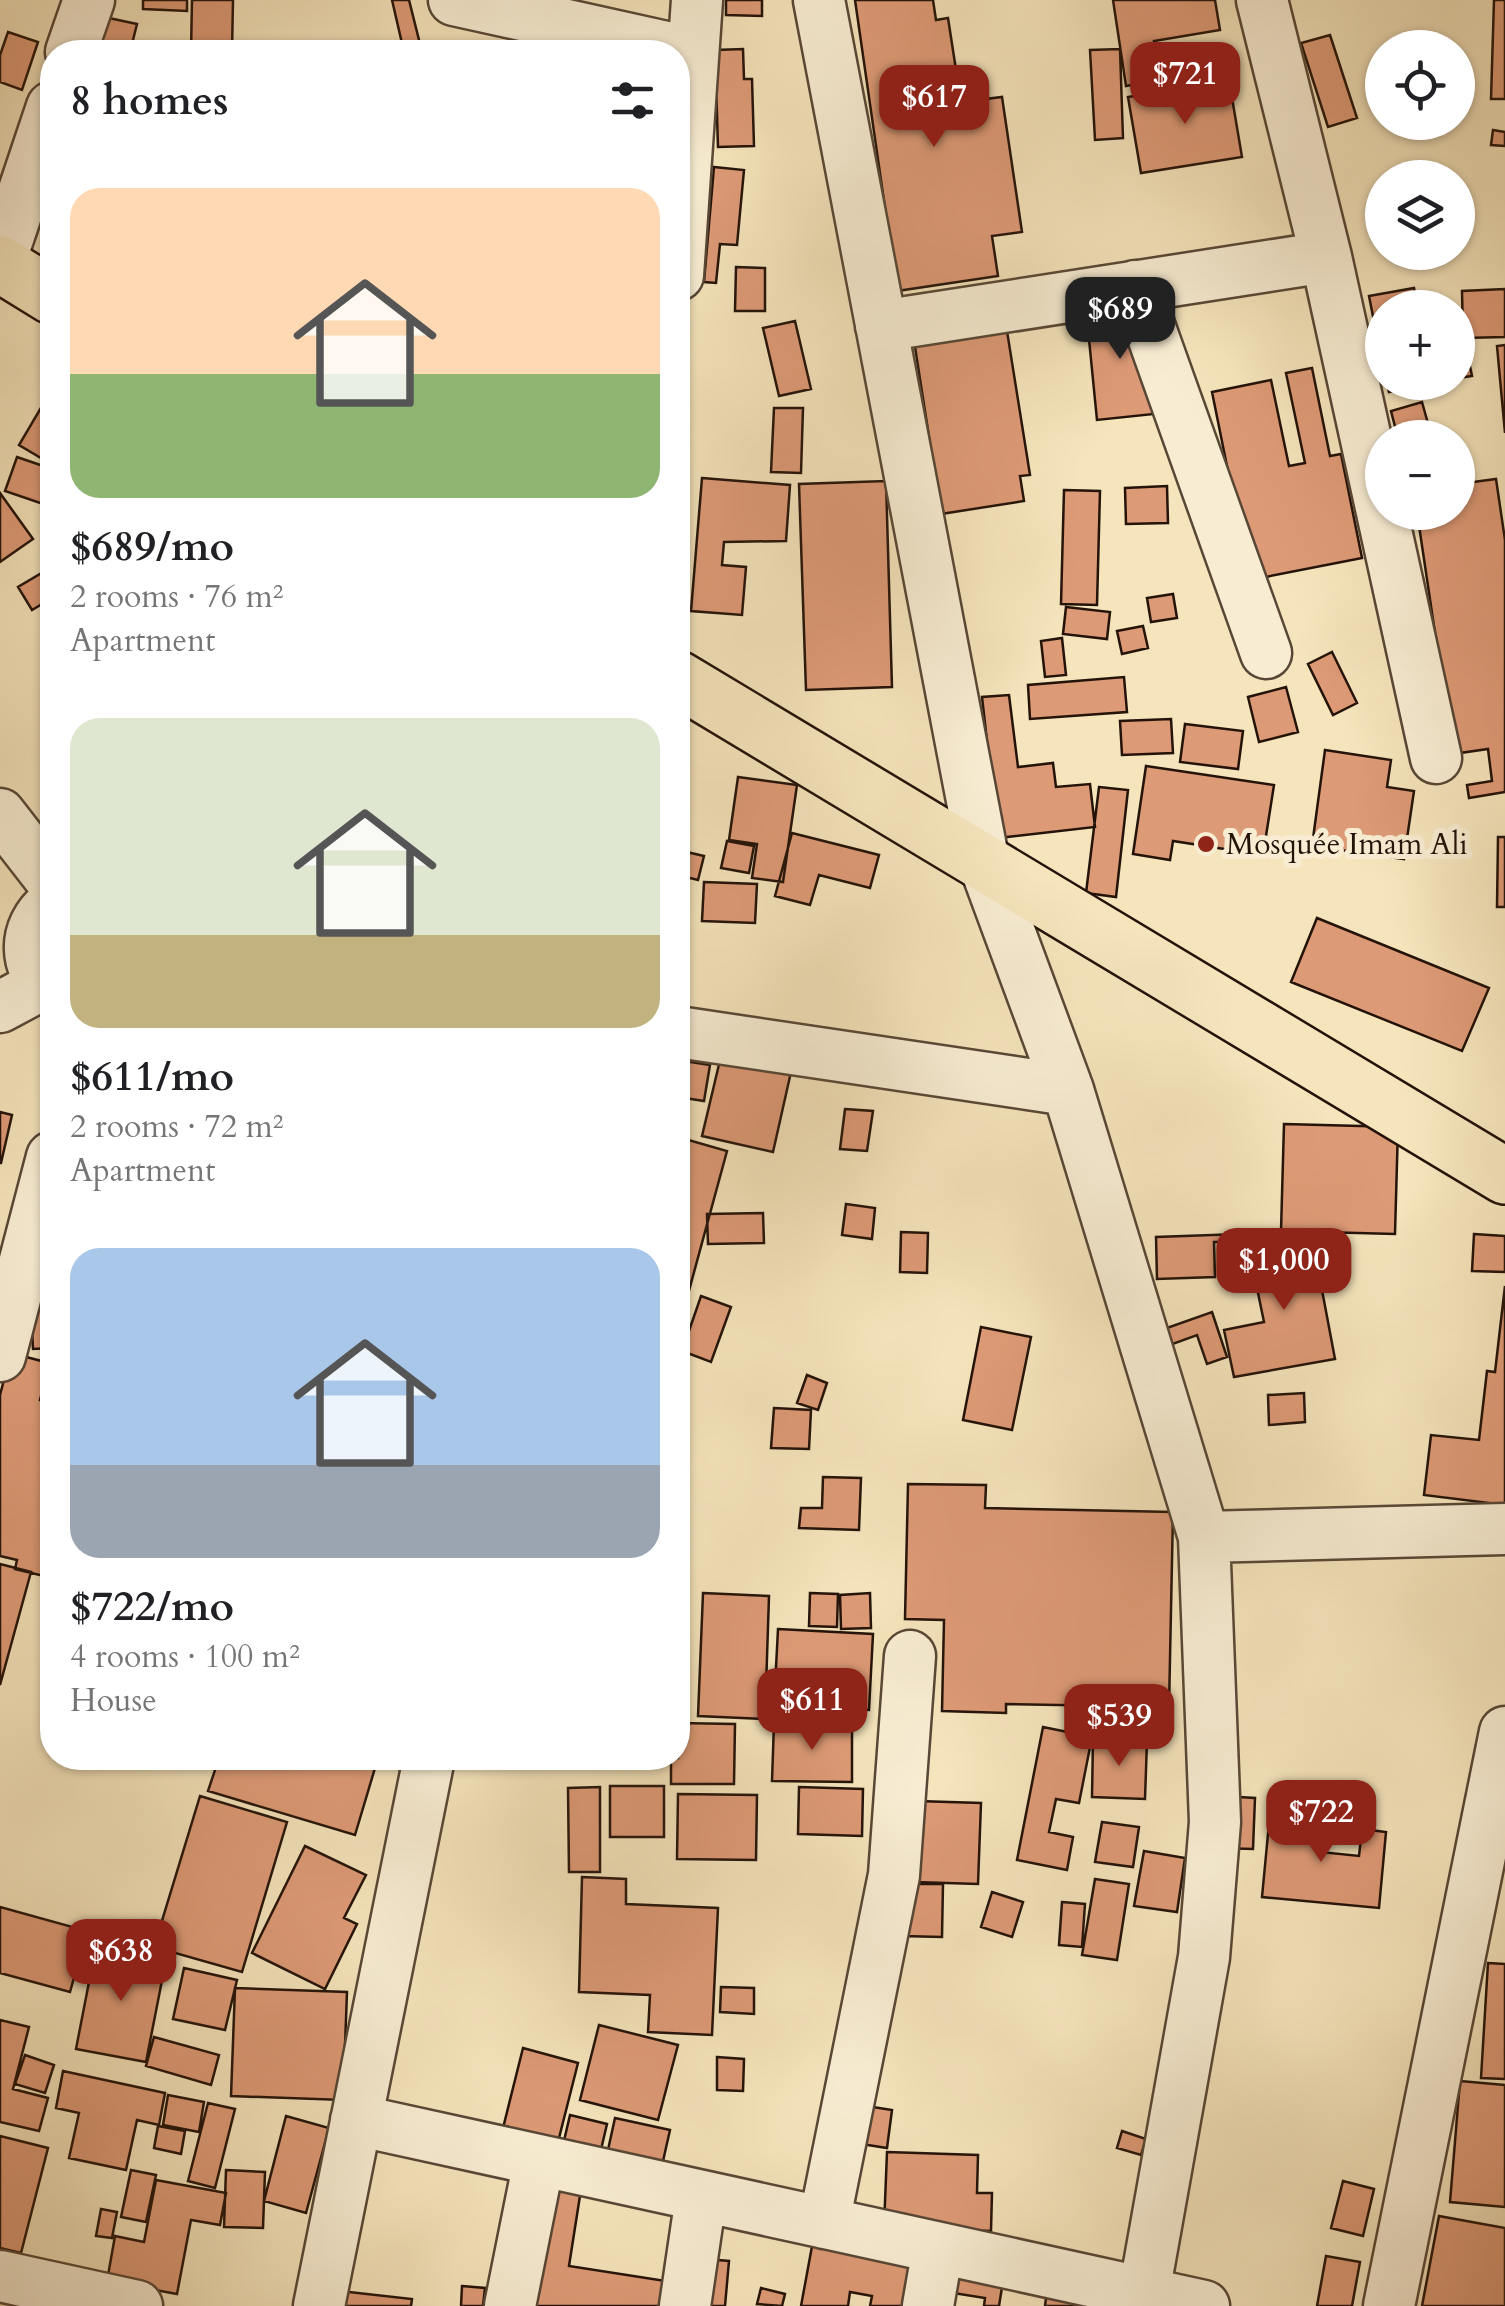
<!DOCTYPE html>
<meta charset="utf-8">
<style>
:root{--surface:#fff;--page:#f2f2f2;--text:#202124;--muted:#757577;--accent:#8f2418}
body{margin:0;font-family:Cardo,serif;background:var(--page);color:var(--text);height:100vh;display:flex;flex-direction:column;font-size:38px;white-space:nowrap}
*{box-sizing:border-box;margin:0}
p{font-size:32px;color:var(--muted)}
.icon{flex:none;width:55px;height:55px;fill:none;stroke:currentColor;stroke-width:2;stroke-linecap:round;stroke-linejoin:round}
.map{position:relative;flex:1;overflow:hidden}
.panel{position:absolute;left:40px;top:40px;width:650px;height:1730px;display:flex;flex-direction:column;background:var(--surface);border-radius:40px;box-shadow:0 2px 8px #0004}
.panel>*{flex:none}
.controls{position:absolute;left:1365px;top:30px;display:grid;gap:20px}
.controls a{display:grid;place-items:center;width:110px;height:110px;border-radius:50%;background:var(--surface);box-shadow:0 2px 8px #0004;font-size:50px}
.price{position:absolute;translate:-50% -85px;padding:0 22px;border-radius:20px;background:var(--accent);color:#fff;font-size:32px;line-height:65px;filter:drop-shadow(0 2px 5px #0008)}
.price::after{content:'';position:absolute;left:50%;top:60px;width:30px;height:22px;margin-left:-15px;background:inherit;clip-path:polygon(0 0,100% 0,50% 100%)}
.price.on{background:#222;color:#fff}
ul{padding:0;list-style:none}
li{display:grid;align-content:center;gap:20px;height:530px;padding:0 30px}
li span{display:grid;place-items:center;height:310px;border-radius:30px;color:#555}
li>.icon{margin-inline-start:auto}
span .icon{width:180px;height:180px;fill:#fffc;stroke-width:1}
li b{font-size:42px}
h2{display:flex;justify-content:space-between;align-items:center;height:120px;padding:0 30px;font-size:42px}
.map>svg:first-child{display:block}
</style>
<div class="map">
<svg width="1505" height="2306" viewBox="0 0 1505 2306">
<rect width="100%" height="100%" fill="#f5e4bc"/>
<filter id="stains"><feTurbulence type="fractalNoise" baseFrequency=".002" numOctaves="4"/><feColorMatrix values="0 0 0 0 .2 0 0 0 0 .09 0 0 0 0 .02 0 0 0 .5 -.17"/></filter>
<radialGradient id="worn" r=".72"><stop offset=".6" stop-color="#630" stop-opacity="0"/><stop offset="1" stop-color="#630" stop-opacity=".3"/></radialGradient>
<!-- building -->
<path fill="#dd9a76" stroke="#241309" stroke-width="2.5" d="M143 0H187V11L143 9Z
M192 0H233L232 52H191Z
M392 0H409L422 52H404Z
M726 0H762V16L726 15Z
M855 0H933L936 20 948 18 961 102 1002 97 1022 232 992 236 998 276 897 291Z
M1113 0H1215L1220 30 1154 41 1160 80 1126 86Z
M1494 0H1505V99H1491Z
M104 17 137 24 130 52H96Z
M8 32 38 42 22 90 0 82V55Z
M1330 35 1357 118 1328 127 1301 43Z
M362 46V52H332V48Z
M743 49 744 79H752L754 146 718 147 715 50Z
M1120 49 1123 138 1095 140 1090 50Z
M1229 80 1242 157 1141 173 1128 97Z
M1493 130 1505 132V146L1491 145Z
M714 167 744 170 737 245 720 244 716 283 704 282Z
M736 267 765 268V311H735Z
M1414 288 1418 308H1382V362L1369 296Z
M1505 289V337L1463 338 1462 291Z
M1142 303 1154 414 1097 420 1086 309Z
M1003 306 1030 475 1020 476 1024 501 941 514 911 321Z
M1459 313 1472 376 1458 378V314Z
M795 321 811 389 779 396 763 328Z
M1505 345V433L1497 346Z
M1312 368 1330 456 1341 454 1362 558 1250 580 1212 392 1271 380 1289 466 1305 463 1286 373Z
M1387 382H1437L1389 392Z
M52 389V449L46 461 19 445Z
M1422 402 1432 438H1398L1391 411Z
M774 408H803L801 473 771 472Z
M17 457 52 469V507L5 491Z
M702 478 790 485 786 541 724 542 722 565 746 567 742 615 691 611Z
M1496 479 1505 540V792L1469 798 1467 785 1492 781 1488 749 1453 754 1417 512H1458V484Z
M886 481 892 687 806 690 799 484Z
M1167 486 1168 523 1126 524 1125 488Z
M1064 490 1100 491 1097 605 1061 604Z
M0 493 33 539 0 562Z
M45 571 52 584V598L32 610 18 587Z
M1173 594 1177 618 1151 622 1147 598Z
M1066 607 1110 612 1107 639 1063 634Z
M1143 626 1148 648 1122 654 1117 631Z
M1062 638 1066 675 1045 677 1041 641Z
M1332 652 1357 703 1333 715 1308 664Z
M1124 677 1127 712 1030 719 1028 685Z
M1286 687 1298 732 1259 742 1248 697Z
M1009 695 1018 767 1053 763 1056 787 1090 784 1095 827 998 838 982 697Z
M1171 719 1173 753 1122 755 1120 721Z
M1185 724 1243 731 1238 769 1180 762Z
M1325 750 1391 760 1387 787 1414 791 1404 859 1312 846Z
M1146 766 1274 785 1263 855 1173 841 1170 860 1133 854Z
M738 777 797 785 783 882 752 878 757 844 729 840Z
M1099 787 1128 790 1116 897 1086 893Z
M792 833 879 855 870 888 819 875 810 905 775 896Z
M1498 837H1505V907H1497Z
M727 841 754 846 749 873 721 868Z
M678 850 704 856 698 880 678 875Z
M704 882 757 884 755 923 702 921Z
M1317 918 1489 988 1462 1051 1291 982Z
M721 1056 791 1072 773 1152 702 1136Z
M678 1060 710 1065 704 1101 678 1097Z
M845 1109 873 1111 867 1151 840 1149Z
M0 1112 12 1115 1 1163H0Z
M1284 1124 1398 1127 1395 1234 1281 1231Z
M678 1137 727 1151 678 1331Z
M846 1204 875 1208 872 1239 842 1235Z
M763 1213 764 1243 708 1244 707 1214Z
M901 1232 928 1233 927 1273 900 1272Z
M1240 1234V1242H1214L1215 1277 1157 1279 1156 1237Z
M1474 1234 1505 1236V1272L1472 1271Z
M1312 1237 1335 1359 1234 1377 1224 1330 1264 1322 1249 1249Z
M52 1249V1348L33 1349 28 1250Z
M1505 1286V1505L1424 1495 1431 1435 1479 1440 1487 1371 1495 1372Z
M701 1296 731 1307 711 1362 682 1351Z
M1212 1312 1227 1357 1207 1364 1197 1335 1170 1345 1164 1329Z
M981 1327 1031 1337 1012 1430 963 1420Z
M11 1353 49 1363 40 1400 52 1403V1578L15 1569 17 1560 0 1556V1395Z
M807 1375 827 1383 818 1410 797 1403Z
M1304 1393 1305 1422 1269 1425 1268 1395Z
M774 1408 811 1410 809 1449 771 1448Z
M823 1477 861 1478 859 1530 799 1528 801 1508H822Z
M908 1484 986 1485 985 1508 1173 1512 1169 1707 1006 1704V1713L942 1711 944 1620 905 1619Z
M0 1564 31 1572 0 1685Z
M703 1593 769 1596 765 1719 698 1716Z
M810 1593 838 1594 837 1627 809 1626Z
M870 1593 871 1628 841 1629 840 1595Z
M778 1629 873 1634 869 1710 774 1706Z
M678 1723 735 1724 734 1784H671V1758H678Z
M774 1723 852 1724V1782L772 1781Z
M1043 1727 1092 1737 1079 1803 1056 1799 1049 1832 1073 1837 1067 1870 1017 1860Z
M1093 1739 1147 1741 1145 1799 1092 1797Z
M219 1758H378L355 1835 208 1791Z
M610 1786H664V1837H610Z
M600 1787V1872H569L568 1788Z
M799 1787 863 1789 862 1836 798 1834Z
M678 1794 757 1795 756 1860 677 1859Z
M200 1796 287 1822 242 1972 154 1947Z
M1221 1796 1255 1798 1253 1849 1218 1848Z
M917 1801 981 1803 978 1884 914 1882Z
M1270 1813 1323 1818 1320 1852 1359 1856 1362 1829 1386 1832 1379 1908 1262 1897Z
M1102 1822 1139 1827 1133 1867 1095 1862Z
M305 1846 366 1875 344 1918 357 1924 325 1989 252 1953Z
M1144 1851 1185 1858 1177 1912 1134 1906Z
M582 1877 626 1879V1904L718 1908 712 2035 648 2032 650 1995 579 1992Z
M1095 1879 1129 1884 1117 1960 1082 1955Z
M903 1884H943L942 1937 901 1936Z
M992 1892 1023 1902 1012 1937 981 1927Z
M1062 1902 1085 1904 1082 1947 1059 1945Z
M0 1907 87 1931 70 1992 0 1973Z
M96 1946 166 1960 146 2062 76 2049Z
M1488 1963 1505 1964V2079L1481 2078Z
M184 1968 237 1980 225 2030 173 2019Z
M721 1987 754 1988V2014L720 2012Z
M235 1988 347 1992 343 2100 231 2096Z
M0 2020 29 2027 13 2089 48 2098 39 2131 0 2122Z
M599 2025 678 2045 658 2120 580 2100Z
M154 2037 219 2055 211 2085 146 2066Z
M523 2048 578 2063 558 2142 503 2128Z
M25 2055 54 2065 45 2093 15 2084Z
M717 2057 744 2059 743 2091 717 2090Z
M63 2071 165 2093 159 2125 137 2120 126 2170 69 2158 79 2113 56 2108Z
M1460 2081 1505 2085V2207L1450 2202Z
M168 2095 204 2102 199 2132 163 2125Z
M208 2103 235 2109 215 2188 188 2181Z
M860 2105 892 2110 887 2148 855 2143Z
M570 2115 607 2124 600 2154 563 2145Z
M286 2116 329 2128 306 2213 264 2201Z
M615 2118 670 2130 661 2170 606 2159Z
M158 2126 185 2131 181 2154 154 2148Z
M1122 2131 1146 2139 1141 2155 1117 2148Z
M0 2136 48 2148 21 2253 0 2248Z
M887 2152 978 2155 977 2193H992L991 2231 884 2227Z
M131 2170 156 2175 146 2222 121 2217Z
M226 2170 265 2172 263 2228 224 2227Z
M550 2178 582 2183 569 2266 672 2282 668 2306H531Z
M156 2180 226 2193 220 2225 191 2220 177 2294 107 2281 115 2236 144 2242Z
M1343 2181 1374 2189 1363 2236 1331 2228Z
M101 2209 117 2212 112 2238 96 2236Z
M1439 2216 1505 2228V2306H1422Z
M815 2230 913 2248 902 2306H870L872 2296 850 2292 848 2306H801Z
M1326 2256 1360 2262 1352 2306H1317Z
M705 2259 729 2261 725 2306H701Z
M952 2266 1004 2275 999 2306H984L985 2298 947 2292Z
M462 2286 485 2288 483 2306H461Z
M761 2288 785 2294 782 2306 757 2304Z
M331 2290 412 2299 411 2306H329Z
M1046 2298 1082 2303V2306H1045Z"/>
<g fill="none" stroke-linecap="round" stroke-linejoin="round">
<defs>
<path id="minor" d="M454 0 693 53
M819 0 984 863 1068 1090 1204 1537
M1262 0 1326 257 1436 758
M71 52 89 0
M0 262 52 107
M678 275 697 0
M1135 286 1266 653
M881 326 1326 257
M0 814 52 881
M52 904C22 928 23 968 52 992
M0 1007 43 984
M678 1032 1068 1090
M0 1356 52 1157
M356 2120 1204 2306
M824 2223 894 1875 910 1656
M0 2276 137 2306
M1144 2293 1204 1957 1215 1822 1204 1537 1505 1529
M319 2306 429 1758
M510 2306 539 2161
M685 2306 701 2197
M928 2306 938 2248
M1389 2306 1505 1732"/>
<path id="major" d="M0 264 52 296
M678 679 1505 1176"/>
</defs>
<!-- minor casing -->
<use href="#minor" stroke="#584736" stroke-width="55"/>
<!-- major casing -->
<use href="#major" stroke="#241309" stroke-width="60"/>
<!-- minor -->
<use href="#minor" stroke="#f8edd3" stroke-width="50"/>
<!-- major -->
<use href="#major" stroke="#f5e4bc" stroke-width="55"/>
</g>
<!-- markers -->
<circle fill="#8f2418" stroke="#f8edd3" stroke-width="4" cx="1206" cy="844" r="10"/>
<g text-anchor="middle" stroke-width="10" stroke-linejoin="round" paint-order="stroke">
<!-- poi labels -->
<g font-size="30" fill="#241309" stroke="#f8edd3" text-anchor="start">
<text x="1226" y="854">Mosquée Imam Ali</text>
</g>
</g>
<rect width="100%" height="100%" filter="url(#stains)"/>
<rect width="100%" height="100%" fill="url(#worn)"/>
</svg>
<div class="controls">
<a><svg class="icon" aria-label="locate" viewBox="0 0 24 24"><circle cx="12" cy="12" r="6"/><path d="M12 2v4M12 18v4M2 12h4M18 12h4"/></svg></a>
<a><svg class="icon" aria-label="layers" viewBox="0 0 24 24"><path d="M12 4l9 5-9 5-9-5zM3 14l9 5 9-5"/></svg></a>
<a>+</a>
<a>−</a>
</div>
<b class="price" style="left:1185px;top:127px">$721</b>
<b class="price" style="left:934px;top:150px">$617</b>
<b class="price on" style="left:1120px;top:362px">$689</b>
<b class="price" style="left:1284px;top:1313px">$1,000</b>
<b class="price" style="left:812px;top:1753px">$611</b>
<b class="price" style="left:1119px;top:1769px">$539</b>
<b class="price" style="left:1321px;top:1865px">$722</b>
<b class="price" style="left:121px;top:2004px">$638</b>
<section class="panel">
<h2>8 homes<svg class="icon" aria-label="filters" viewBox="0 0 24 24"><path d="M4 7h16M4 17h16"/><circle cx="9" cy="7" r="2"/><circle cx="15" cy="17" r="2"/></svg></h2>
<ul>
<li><span style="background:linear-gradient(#ffd9b3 60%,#8fb573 0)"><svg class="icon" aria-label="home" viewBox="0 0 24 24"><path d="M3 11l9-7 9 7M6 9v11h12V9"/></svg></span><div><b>$689/mo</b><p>2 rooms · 76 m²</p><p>Apartment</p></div></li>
<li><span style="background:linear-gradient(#dfe7d0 70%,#c2b280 0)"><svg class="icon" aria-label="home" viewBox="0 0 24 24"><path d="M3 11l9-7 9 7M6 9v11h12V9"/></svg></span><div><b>$611/mo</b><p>2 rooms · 72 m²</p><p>Apartment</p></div></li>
<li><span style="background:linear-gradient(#a9c7e8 70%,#9aa5b1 0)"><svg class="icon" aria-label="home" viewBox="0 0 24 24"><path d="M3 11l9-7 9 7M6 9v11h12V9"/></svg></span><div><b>$722/mo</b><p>4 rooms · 100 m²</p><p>House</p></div></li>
</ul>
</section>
</div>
